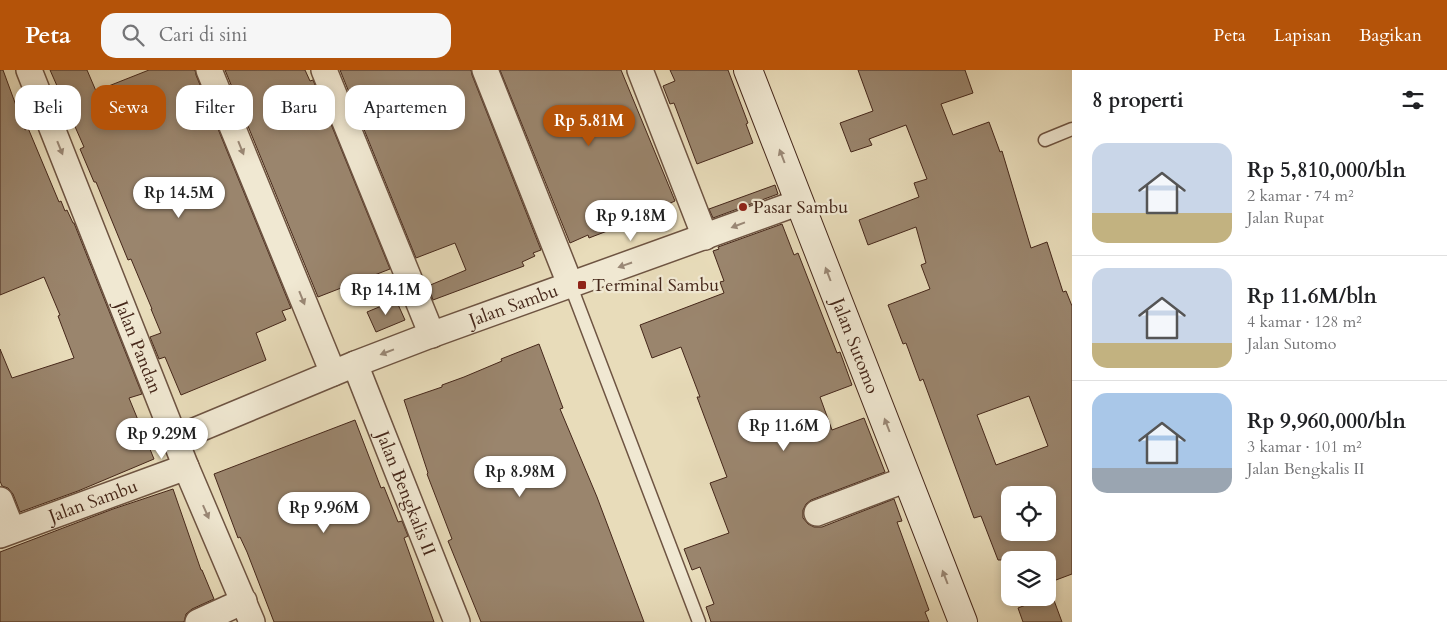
<!DOCTYPE html>
<html lang="id">
<meta charset="utf-8">
<style>
:root{--surface:#fff;--page:#f6f6f6;--text:#202124;--muted:#757577;--line:#e0e0e0;--accent:#b45309}
body{margin:0;font-family:Cardo,serif;background:var(--page);color:var(--text);height:100vh;display:flex;flex-direction:column;font-size:19px;white-space:nowrap}
*{box-sizing:border-box;margin:0}
p{font-size:16px;color:var(--muted)}
.icon{flex:none;width:28px;height:28px;fill:none;stroke:currentColor;stroke-width:2;stroke-linecap:round;stroke-linejoin:round}
.map{position:relative;flex:1;overflow:hidden}
.drawer{display:flex;flex-direction:column;background:var(--surface);width:375px}
.drawer>*{flex:none}
.hud{position:absolute;left:15px;top:15px;width:475px;height:45px;display:flex;gap:10px}
.tools{position:absolute;left:1001px;top:416px;display:grid;gap:10px}
.tools a{display:grid;place-items:center;width:55px;height:55px;border-radius:10px;background:var(--surface);box-shadow:0 2px 8px #0003;font-size:25px}
.price{position:absolute;translate:-50% -42px;padding:0 11px;border-radius:18px;background:#fff;color:#222;font-size:16px;line-height:32px;filter:drop-shadow(0 1px 2px #0008)}
.price::after{content:'';position:absolute;left:50%;top:30px;width:15px;height:11px;margin-left:-8px;background:inherit;clip-path:polygon(0 0,100% 0,50% 100%)}
.price.current{background:var(--accent);color:#fff}
ul{padding:0;list-style:none}
li{display:flex;align-items:center;gap:15px;height:125px;padding:0 20px}
li+li{border-top:1px solid var(--line)}
li span{display:grid;place-items:center;flex:none;width:140px;height:100px;border-radius:15px;color:#555}
li>.icon{margin-inline-start:auto}
span .icon{width:60px;height:60px;fill:#fffc;stroke-width:1}
li b{font-size:21px}
h2{display:flex;justify-content:space-between;align-items:center;height:60px;padding:0 20px;font-size:21px}
.chip{padding:0 18px;border-radius:15px;background:var(--surface);box-shadow:0 2px 8px #0003;font-size:18px;line-height:45px}
.chip.current{background:var(--accent);color:#fff}
header{display:flex;align-items:center;gap:30px;box-sizing:border-box;height:70px;padding:0 25px;background:var(--accent);color:#fff}
header strong{font-size:24px}
nav{display:flex;gap:28px;margin-inline-start:auto;font-size:18px}
.search{width:350px;height:45px;background:var(--page);display:flex;align-items:center;gap:12px;box-sizing:border-box;padding:0 18px;border-radius:15px;color:var(--muted);font-size:19px}
main{display:flex;flex:1;min-height:0}
.map>svg:first-child{display:block}
</style>
<header>
<strong>Peta</strong>
<div class="search"><svg class="icon" aria-label="search" viewBox="0 0 24 24"><circle cx="10" cy="10" r="6"/><path d="M15 15l6 6"/></svg>Cari di sini</div>
<nav><a>Peta</a><a>Lapisan</a><a>Bagikan</a></nav>
</header>
<main>
<div class="map">
<svg width="1072" height="552" viewBox="0 0 1072 552">
<rect width="100%" height="100%" fill="#e8dcba"/>
<filter id="stains"><feTurbulence type="fractalNoise" baseFrequency=".004" numOctaves="4"/><feColorMatrix values="0 0 0 0 .2 0 0 0 0 .09 0 0 0 0 .02 0 0 0 .5 -.17"/></filter>
<radialGradient id="worn" r=".72"><stop offset=".6" stop-color="#630" stop-opacity="0"/><stop offset="1" stop-color="#630" stop-opacity=".3"/></radialGradient>
<!-- building -->
<path fill="#9a856d" stroke="#45271a" fill-rule="evenodd" d="M0 0H3L25 60 28 58 59 132 61 131 65 141 67 140 73 153H74L142 324 129 328 154 389 78 421 20 442 13 424 8 418 2 416 0 411V279L12 308 74 288 58 246 60 245 44 207 0 225Z
M50 0H87L96 21 149 0H195L196 5 291 238 282 241 286 250 256 263 266 290 181 325 165 287 159 289 150 267 161 263 151 239H152L131 189 128 190 96 112H94L80 79 84 77Z
M225 0H305L310 11 313 10 390 199 318 227Z
M340 0H471L472 5 541 180 533 183 535 186 522 192 524 196 433 230 428 216 466 200 455 173 416 188Z
M500 0H621L675 131 615 158 589 168 588 165 570 173Z
M670 0H728L748 53 746 54 753 73 697 94 674 33 670 34 663 16 675 11Z
M858 0H965L973 23 941 34 953 65 989 52 1000 82 1002 81 1031 178 1047 172 1063 222 1066 221 1072 236V504L1048 513V490H998L981 446 974 448 923 309 920 311 906 273 903 274 888 235 930 219 921 195 926 193 916 157 868 175 859 150 919 127 914 113 927 109 906 55 869 69 872 75 851 82 840 53 873 41ZM1029 326 1048 376 996 395 977 345ZM1010 425H1048V462H1010Z
M775 115 778 124 713 148 709 139Z
M782 154 794 185 798 183 837 283 840 282 852 315 820 327 832 360 864 348 885 402 811 430 806 434 803 440V448L808 454 814 457H822L894 429 902 451 897 452 929 540 925 542 929 552H711L706 537 714 534 700 497 692 500 684 479 729 463 710 413 727 407 697 327H700L681 277 652 288 640 255 724 223 720 212 724 211 713 181 719 179 718 177Z
M396 230 405 250 376 262 367 242Z
M539 274 563 338 560 339 597 427 644 552H481L448 471 452 469 427 404 428 403 404 330 442 317V315L464 307 502 291 501 289Z
M355 350 381 418 384 417 398 452 402 451 408 466 404 468 434 552H274L247 482 240 467 238 468 214 404Z
M173 419 201 500H202L214 529 192 539 186 544 184 552H0V482L113 439Z
M1052 525 1062 552H1023L1018 538Z"/>
<g fill="none" stroke-linecap="round" stroke-linejoin="round">
<defs>
<path id="service" d="M1045 70 1072 59
M570 214 699 552"/>
<g id="minor">
<path id="s1" d="M29 0 186 397 252 552"/>
<path d="M209 0 333 303"/>
<path d="M324 0 432 265"/>
<path d="M485 0 570 214"/>
<path d="M640 0 705 167"/>
<path id="s2" d="M355 294 457 552"/>
<path id="s3" d="M175 369 355 294 428 266 800 132"/>
<path d="M0 430 12 460"/>
<path d="M817 443 907 409"/>
<path id="s4" d="M0 465 186 397"/>
<path d="M198 552 244 531"/>
</g>
<g id="secondary">
<path id="s5" d="M748 0 963 552"/>
</g>
</defs>
<!-- service casing -->
<use href="#service" stroke="#6e5442" stroke-width="15"/>
<!-- minor casing -->
<use href="#minor" stroke="#6e5442" stroke-width="28"/>
<!-- secondary casing -->
<use href="#secondary" stroke="#45271a" stroke-width="30"/>
<!-- service -->
<use href="#service" stroke="#f0e8d2" stroke-width="12"/>
<!-- minor -->
<use href="#minor" stroke="#f0e8d2" stroke-width="25"/>
<!-- secondary -->
<use href="#secondary" stroke="#f0e8d2" stroke-width="28"/>
</g>
<!-- one-way arrows -->
<defs><path id="oneway-solid" d="M-6-.8H1V-3.2L6.5 0L1 3.2V.8H-6Z" transform="scale(1.25)"/></defs>
<g fill="#9a8876">
<use href="#oneway-solid" transform="translate(60 78) rotate(68)"/>
<use href="#oneway-solid" transform="translate(241 78) rotate(68)"/>
<use href="#oneway-solid" transform="translate(782 86) rotate(-111)"/>
<use href="#oneway-solid" transform="translate(738 155) rotate(159)"/>
<use href="#oneway-solid" transform="translate(625 195) rotate(161)"/>
<use href="#oneway-solid" transform="translate(828 204) rotate(-111)"/>
<use href="#oneway-solid" transform="translate(302 228) rotate(68)"/>
<use href="#oneway-solid" transform="translate(387 282) rotate(159)"/>
<use href="#oneway-solid" transform="translate(887 355) rotate(-111)"/>
<use href="#oneway-solid" transform="translate(206 442) rotate(66)"/>
<use href="#oneway-solid" transform="translate(945 507) rotate(-111)"/>
</g>
<!-- markers -->
<g fill="#8f2418" stroke="#f0e8d2" stroke-width="2">
<circle cx="743" cy="137" r="5"/>
<rect x="577" y="210" width="10" height="10" rx="2.5"/>
</g>
<g text-anchor="middle" stroke-width="4.5" stroke-linejoin="round" paint-order="stroke">
<!-- poi labels -->
<g font-size="18" fill="#45271a" stroke="#f0e8d2" text-anchor="start">
<text x="753" y="143">Pasar Sambu</text>
<text x="592" y="221">Terminal Sambu</text>
</g>
<!-- street labels -->
<g font-size="18" fill="#45271a" stroke="#f0e8d2">
<text dy="6" stroke="none"><textPath href="#s3" startOffset="364">Jalan Sambu</textPath></text>
<text dy="6" stroke="none"><textPath href="#s5" startOffset="296">Jalan Sutomo</textPath></text>
<text dy="6" stroke="none"><textPath href="#s1" startOffset="298">Jalan Pandan</textPath></text>
<text dy="6" stroke="none"><textPath href="#s2" startOffset="139">Jalan Bengkalis II</textPath></text>
<text dy="6" stroke="none"><textPath href="#s4" startOffset="99">Jalan Sambu</textPath></text>
</g>
</g>
<rect width="100%" height="100%" filter="url(#stains)"/>
<rect width="100%" height="100%" fill="url(#worn)"/>
</svg>
<div class="tools">
<a><svg class="icon" aria-label="locate" viewBox="0 0 24 24"><circle cx="12" cy="12" r="6"/><path d="M12 2v4M12 18v4M2 12h4M18 12h4"/></svg></a>
<a><svg class="icon" aria-label="layers" viewBox="0 0 24 24"><path d="M12 4l9 5-9 5-9-5zM3 14l9 5 9-5"/></svg></a>
</div>
<b class="price current" style="left:589px;top:77px">Rp 5.81M</b>
<b class="price" style="left:179px;top:149px">Rp 14.5M</b>
<b class="price" style="left:631px;top:172px">Rp 9.18M</b>
<b class="price" style="left:386px;top:246px">Rp 14.1M</b>
<b class="price" style="left:784px;top:382px">Rp 11.6M</b>
<b class="price" style="left:162px;top:390px">Rp 9.29M</b>
<b class="price" style="left:520px;top:428px">Rp 8.98M</b>
<b class="price" style="left:324px;top:464px">Rp 9.96M</b>
<div class="hud">
<a class="chip">Beli</a>
<a class="chip current">Sewa</a>
<a class="chip">Filter</a>
<a class="chip">Baru</a>
<a class="chip">Apartemen</a>
</div>
</div>
<section class="drawer">
<h2>8 properti<svg class="icon" aria-label="filters" viewBox="0 0 24 24"><path d="M4 7h16M4 17h16"/><circle cx="9" cy="7" r="2"/><circle cx="15" cy="17" r="2"/></svg></h2>
<ul>
<li><span style="background:linear-gradient(#c9d6e8 70%,#c2b280 0)"><svg class="icon" aria-label="home" viewBox="0 0 24 24"><path d="M3 11l9-7 9 7M6 9v11h12V9"/></svg></span><div><b>Rp 5,810,000/bln</b><p>2 kamar · 74 m²</p><p>Jalan Rupat</p></div></li>
<li><span style="background:linear-gradient(#c9d6e8 75%,#c2b280 0)"><svg class="icon" aria-label="home" viewBox="0 0 24 24"><path d="M3 11l9-7 9 7M6 9v11h12V9"/></svg></span><div><b>Rp 11.6M/bln</b><p>4 kamar · 128 m²</p><p>Jalan Sutomo</p></div></li>
<li><span style="background:linear-gradient(#a9c7e8 75%,#9aa5b1 0)"><svg class="icon" aria-label="home" viewBox="0 0 24 24"><path d="M3 11l9-7 9 7M6 9v11h12V9"/></svg></span><div><b>Rp 9,960,000/bln</b><p>3 kamar · 101 m²</p><p>Jalan Bengkalis II</p></div></li>
</ul>
</section>
</main>
